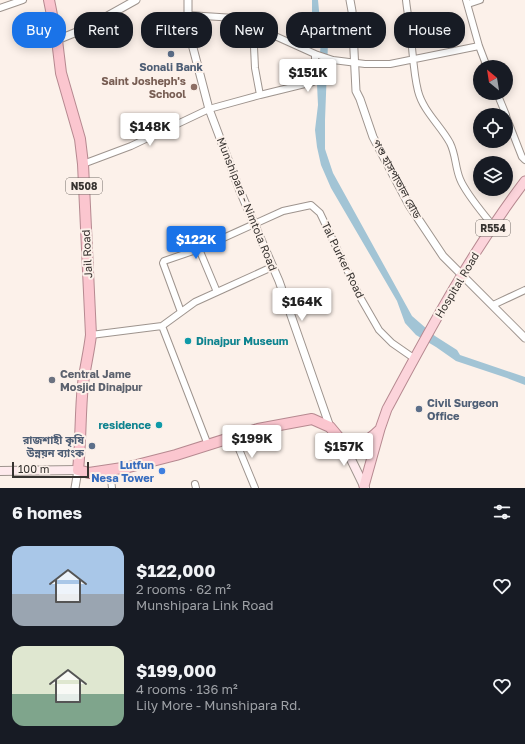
<!DOCTYPE html>
<meta charset="utf-8">
<style>
:root{--surface:#171b24;--page:#20242c;--text:#f1f3f6;--muted:#9ea1a6;--accent:#1a73e8}
body{margin:0;font-family:"Golos Text","Noto Sans Bengali",sans-serif;background:var(--page);color:var(--text);height:100vh;display:flex;flex-direction:column;font-size:15px;white-space:nowrap}
*{box-sizing:border-box;margin:0}
p{font-size:13px;color:var(--muted)}
.icon{flex:none;width:22px;height:22px;fill:none;stroke:currentColor;stroke-width:2;stroke-linecap:round;stroke-linejoin:round}
.map{position:relative;height:488px;overflow:hidden}
.details{display:flex;flex-direction:column;background:var(--surface);flex:1}
.details>*{flex:none}
.guide{position:absolute;left:12px;top:12px;width:501px;height:36px;display:flex;gap:8px}
.needle{width:26px;rotate:330deg}
.controls{position:absolute;left:473px;top:60px;display:grid;gap:8px}
.controls a{display:grid;place-items:center;width:40px;height:40px;border-radius:50%;background:var(--surface);box-shadow:0 2px 10px #0003;font-size:20px}
.scale{position:absolute;left:12px;bottom:10px;width:77px;box-sizing:border-box;padding-left:4px;border:2px solid #373330;border-top:0;font-size:11px;line-height:14px;white-space:nowrap;color:#373330;-webkit-text-stroke:3px #fcf1ea;paint-order:stroke}
.price{position:absolute;translate:-50% -34px;padding:0 9px;border-radius:4px;background:#fff;color:#222;font-size:13px;line-height:26px;filter:drop-shadow(0 1px 2px #0008)}
.price::after{content:'';position:absolute;left:50%;top:24px;width:12px;height:9px;margin-left:-6px;background:inherit;clip-path:polygon(0 0,100% 0,50% 100%)}
.price.current{background:var(--accent);color:#fff}
ul{padding:0;list-style:none}
li{display:flex;align-items:center;gap:12px;height:100px;padding:0 12px}
li span{display:grid;place-items:center;flex:none;width:112px;height:80px;border-radius:12px;color:#555}
li>.icon{margin-inline-start:auto}
span .icon{width:48px;height:48px;fill:#fffc;stroke-width:1}
li b{font-size:17px}
h2{display:flex;justify-content:space-between;align-items:center;height:48px;padding:0 12px;font-size:17px}
.chip{padding:0 14px;border-radius:16px;background:var(--surface);box-shadow:0 2px 10px #0003;font-size:14px;line-height:36px}
.chip.current{background:var(--accent);color:#fff}
.map>svg:first-child{display:block}
</style>
<div class="map">
<svg width="525" height="488" viewBox="0 0 525 488">
<rect width="100%" height="100%" fill="#fcf1ea"/>
<!-- water -->
<path fill="#a2c4d5" d="M312 0H318L320 21 328 43 325 120V149L333 173 412 316 435 336 457 350 460 355 525 377V385L507 378 456 361 436 347 416 335 405 323 397 301 331 188 321 165 317 147 315 130 318 105 317 84 321 42 315 32 312 16Z"/>
<g fill="none" stroke-linecap="round" stroke-linejoin="round">
<defs>
<path id="minor" d="M406 0C407 10 409 20 410 30 413 51 413 71 418 91 423 111 441 126 450 143 456 155 455 167 460 179 466 194 483 213 493 226
M466 0 479 46 487 67
M468 4 480 0
M0 8 23 0
M188 15 235 18 315 54 333 60 365 64H390L479 46
M497 93 506 115
M260 95 313 82 315 80V54
M506 116 522 157 525 160
M83 164 131 146 209 109 260 95 255 68 253 26
M199 249 217 292
M493 305 525 290
M181 312 163 263 164 261 199 249 283 211 311 205 320 213 360 297 379 330 392 343 415 359
M162 326 208 445
M91 335 162 326 195 302 272 267
M234 437 255 488
M110 470 112 488
M195 484 196 488"/>
<path id="tertiary" d="M188 0V22L192 44 209 109 240 191 279 281 330 427
M350 0 352 11 356 91 360 99 373 137 409 205 443 256 525 338
M57 40 84 29 136 0
M75 488 78 470"/>
<path id="secondary" d="M340 439 346 449 365 488
M0 471 78 470"/>
<path id="primary" d="M340 439C357 446 366 443 379 430
M364 486 380 429 387 409C429 331 471 252 525 181"/>
<path id="trunk" d="M49 0 57 40 61 73 80 139 83 164 91 335C89 352 85 368 83 384 80 413 81 442 78 470L89 473 129 467 176 455 258 429 312 419 330 427 340 439"/>
</defs>
<!-- minor casing -->
<use href="#minor" stroke="#9e948e" stroke-width="8"/>
<!-- tertiary casing -->
<use href="#tertiary" stroke="#9e948e" stroke-width="9"/>
<!-- secondary casing -->
<use href="#secondary" stroke="#9e948e" stroke-width="10"/>
<!-- primary casing -->
<use href="#primary" stroke="#b68990" stroke-width="11"/>
<!-- trunk casing -->
<use href="#trunk" stroke="#b68990" stroke-width="12"/>
<!-- minor -->
<use href="#minor" stroke="#fff" stroke-width="6"/>
<!-- tertiary -->
<use href="#tertiary" stroke="#fff" stroke-width="7"/>
<!-- secondary -->
<use href="#secondary" stroke="#feeaed" stroke-width="8"/>
<!-- primary -->
<use href="#primary" stroke="#fcd4db" stroke-width="9"/>
<!-- trunk -->
<use href="#trunk" stroke="#fbc6cf" stroke-width="10"/>
</g>
<!-- markers -->
<g fill="#5c6f8a" stroke="#fcf1ea" stroke-width="1.5">
<circle cx="171" cy="54" r="4"/>
<circle cx="419" cy="409" r="4"/>
<circle cx="92" cy="446" r="4"/>
</g>
<circle fill="#8d6e63" stroke="#fcf1ea" stroke-width="1.5" cx="194" cy="87" r="4"/>
<g fill="#0f9aa8" stroke="#fcf1ea" stroke-width="1.5">
<circle cx="188" cy="341" r="4"/>
<circle cx="159" cy="425" r="4"/>
</g>
<circle fill="#6b7280" stroke="#fcf1ea" stroke-width="1.5" cx="52" cy="380" r="4"/>
<circle fill="#3f7fe0" stroke="#fcf1ea" stroke-width="1.5" cx="162" cy="471" r="4"/>
<g text-anchor="middle" stroke-width="4" stroke-linejoin="round" paint-order="stroke">
<!-- shield labels -->
<g fill="#fcf1ea" stroke="#726c68" stroke-width="1">
<rect x="66" y="178" width="36" height="16" rx="3"/>
<rect x="476" y="220" width="34" height="16" rx="3"/>
</g>
<g font-size="10" font-weight="bold" fill="#373330">
<text x="84" y="190">N508</text>
<text x="493" y="232">R554</text>
</g>
<!-- service labels -->
<g font-size="11" font-weight="bold" fill="#4e5e75" stroke="#fcf1ea">
<text x="171" y="71">Sonali Bank</text>
<text x="427" y="407" text-anchor="start">Civil Surgeon<tspan x="427" dy="13">Office</tspan></text>
<text x="84" y="444" text-anchor="end">রাজশাহী কৃষি<tspan x="84" dy="13">উন্নয়ন ব্যাংক</tspan></text>
</g>
<!-- education labels -->
<g font-size="11" font-weight="bold" fill="#785e54" stroke="#fcf1ea" text-anchor="end">
<text x="186" y="85">Saint Josheph's<tspan x="186" dy="13">School</tspan></text>
</g>
<!-- street labels -->
<g font-size="11" fill="#373330" stroke="#fcf1ea">
<text transform="translate(397 179) rotate(61)" y="4">পশু হাসপাতাল রোড</text>
<text transform="translate(247 204) rotate(68)" y="4">Munshipara - Nimtola Road</text>
<text transform="translate(87 254) rotate(-93)" y="4">Jail Road</text>
<text transform="translate(343 260) rotate(64)" y="4">Tal Purker Road</text>
<text transform="translate(457 285) rotate(-59)" y="4">Hospital Road</text>
</g>
<!-- culture labels -->
<g font-size="11" font-weight="bold" fill="#0d838f" stroke="#fcf1ea" text-anchor="start">
<text x="196" y="345">Dinajpur Museum</text>
<text x="151" y="429" text-anchor="end">residence</text>
</g>
<!-- worship labels -->
<g font-size="11" font-weight="bold" fill="#5b616d" stroke="#fcf1ea" text-anchor="start">
<text x="60" y="378">Central Jame<tspan x="60" dy="13">Mosjid Dinajpur</tspan></text>
</g>
<!-- shop labels -->
<g font-size="11" font-weight="bold" fill="#366cbe" stroke="#fcf1ea" text-anchor="end">
<text x="154" y="469">Lutfun<tspan x="154" dy="13">Nesa Tower</tspan></text>
</g>
</g>
</svg>
<div class="controls">
<a><svg class="needle" viewBox="-14 -14 28 28"><path d="M0-13l5 13h-10z" fill="#e53935"/><path d="M0 13l5-13h-10z" fill="#9ea1a6"/></svg></a>
<a><svg class="icon" aria-label="locate" viewBox="0 0 24 24"><circle cx="12" cy="12" r="6"/><path d="M12 2v4M12 18v4M2 12h4M18 12h4"/></svg></a>
<a><svg class="icon" aria-label="layers" viewBox="0 0 24 24"><path d="M12 4l9 5-9 5-9-5zM3 14l9 5 9-5"/></svg></a>
</div>
<div class="scale">100 m</div>
<b class="price" style="left:308px;top:93px">$151K</b>
<b class="price" style="left:150px;top:147px">$148K</b>
<b class="price current" style="left:196px;top:260px">$122K</b>
<b class="price" style="left:302px;top:322px">$164K</b>
<b class="price" style="left:252px;top:459px">$199K</b>
<b class="price" style="left:344px;top:467px">$157K</b>
<div class="guide">
<a class="chip current">Buy</a>
<a class="chip">Rent</a>
<a class="chip">Filters</a>
<a class="chip">New</a>
<a class="chip">Apartment</a>
<a class="chip">House</a>
</div>
</div>
<section class="details">
<h2>6 homes<svg class="icon" aria-label="filters" viewBox="0 0 24 24"><path d="M4 7h16M4 17h16"/><circle cx="9" cy="7" r="2"/><circle cx="15" cy="17" r="2"/></svg></h2>
<ul>
<li><span style="background:linear-gradient(#a9c7e8 60%,#9aa5b1 0)"><svg class="icon" aria-label="home" viewBox="0 0 24 24"><path d="M3 11l9-7 9 7M6 9v11h12V9"/></svg></span><div><b>$122,000</b><p>2 rooms · 62 m²</p><p>Munshipara Link Road</p></div><svg class="icon" aria-label="heart" viewBox="0 0 24 24"><path d="M12 20l-8-8c-3-5 5-10 8-4 3-6 11-1 8 4z"/></svg></li>
<li><span style="background:linear-gradient(#dfe7d0 60%,#7fa58c 0)"><svg class="icon" aria-label="home" viewBox="0 0 24 24"><path d="M3 11l9-7 9 7M6 9v11h12V9"/></svg></span><div><b>$199,000</b><p>4 rooms · 136 m²</p><p>Lily More - Munshipara Rd.</p></div><svg class="icon" aria-label="heart" viewBox="0 0 24 24"><path d="M12 20l-8-8c-3-5 5-10 8-4 3-6 11-1 8 4z"/></svg></li>
</ul>
</section>
